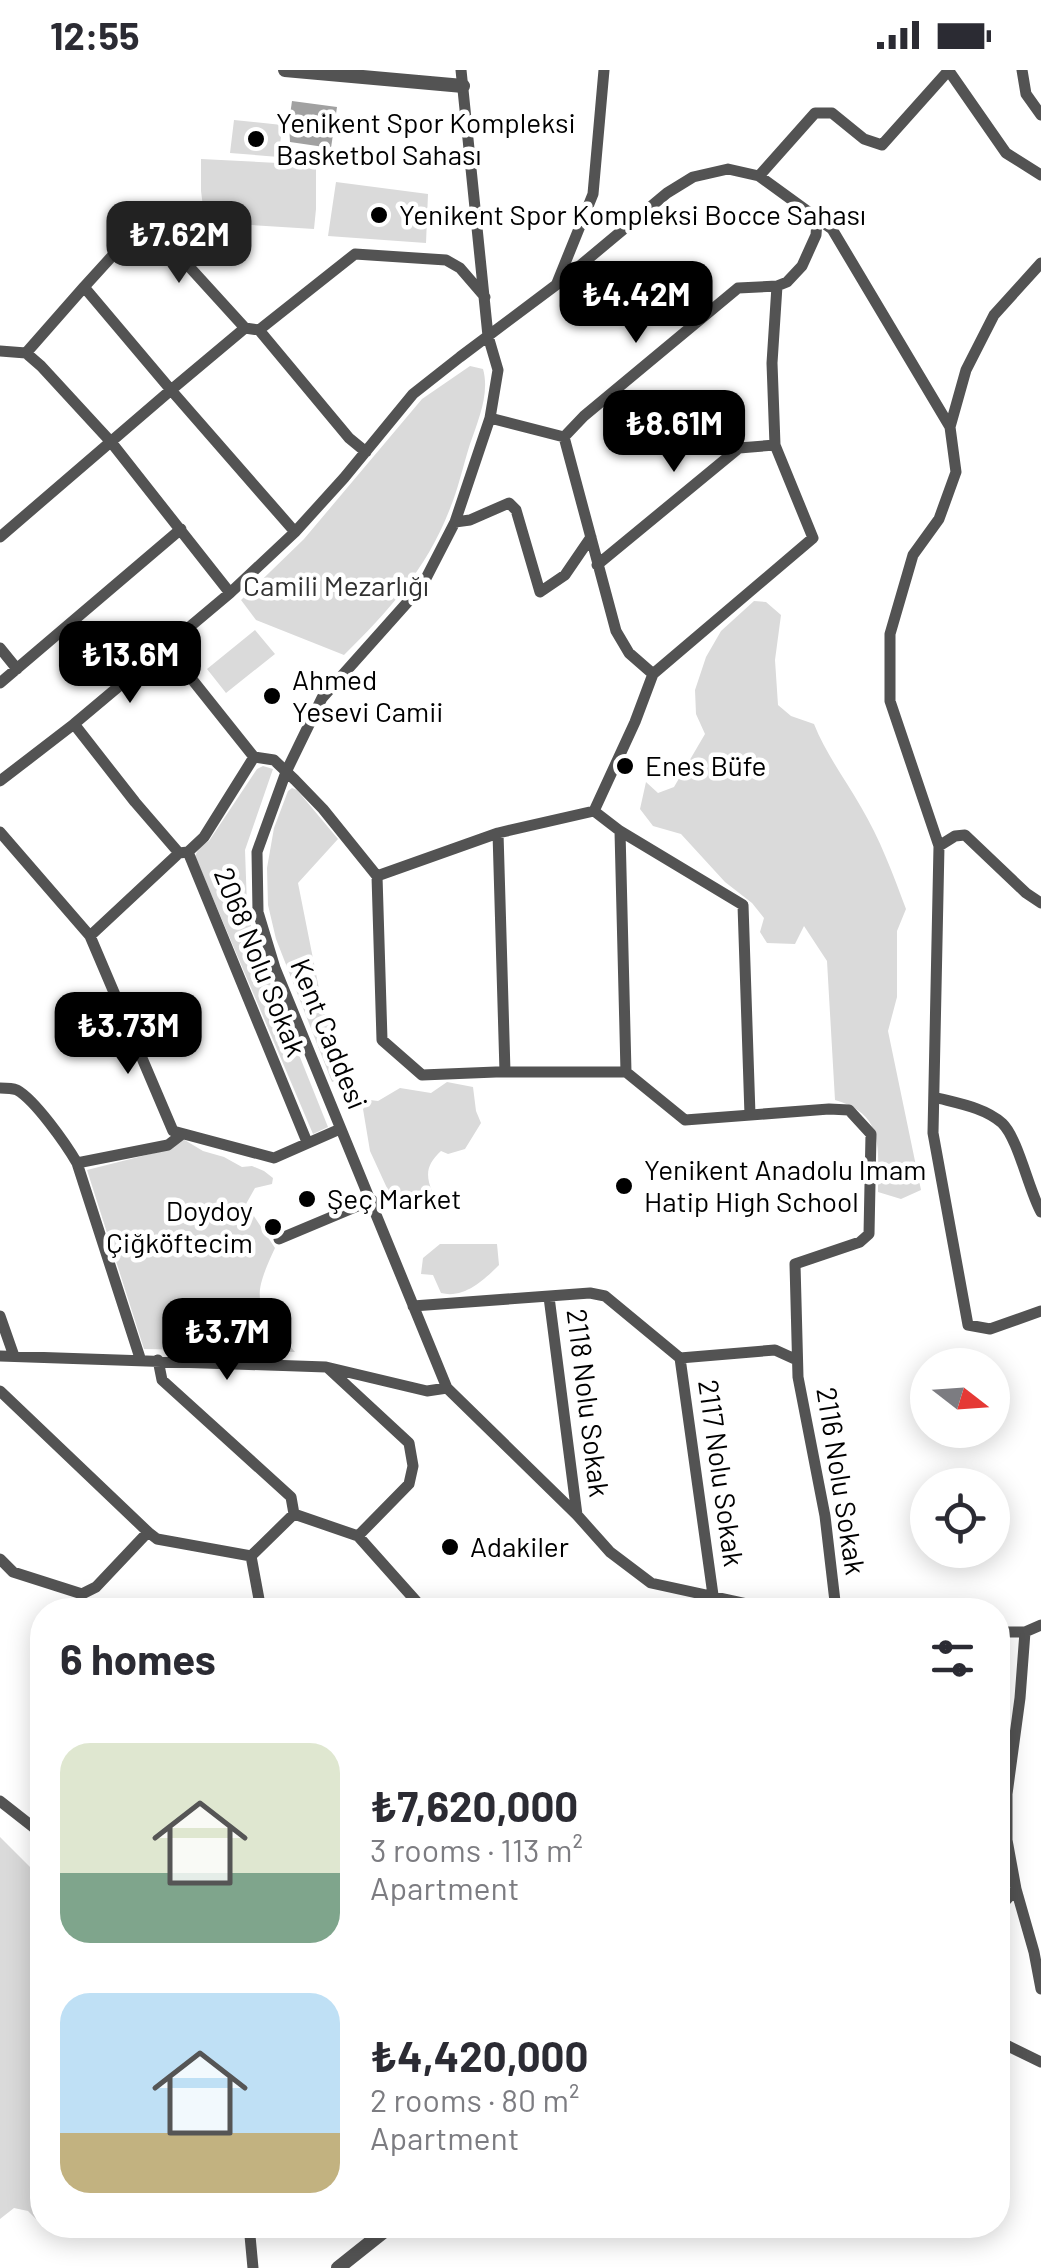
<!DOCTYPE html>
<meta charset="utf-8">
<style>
:root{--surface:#fff;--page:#f2f2f3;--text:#2b2b33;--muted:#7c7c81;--accent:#000}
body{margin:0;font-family:Barlow,sans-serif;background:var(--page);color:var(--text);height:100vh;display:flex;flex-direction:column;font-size:38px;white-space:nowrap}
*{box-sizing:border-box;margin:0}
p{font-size:32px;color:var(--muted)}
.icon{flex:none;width:55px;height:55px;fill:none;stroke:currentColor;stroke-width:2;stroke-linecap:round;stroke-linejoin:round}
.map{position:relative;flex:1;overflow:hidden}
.details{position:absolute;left:30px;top:1528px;width:980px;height:640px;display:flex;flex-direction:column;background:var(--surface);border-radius:40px;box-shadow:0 5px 25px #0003}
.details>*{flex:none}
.needle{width:65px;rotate:107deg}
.tools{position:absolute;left:910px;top:1278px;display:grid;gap:20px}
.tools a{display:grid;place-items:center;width:100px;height:100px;border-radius:50%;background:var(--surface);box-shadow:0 5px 25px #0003;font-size:50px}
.price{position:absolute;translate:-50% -85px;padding:0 22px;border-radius:20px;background:var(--accent);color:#fff;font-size:32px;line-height:65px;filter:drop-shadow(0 2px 5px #0008)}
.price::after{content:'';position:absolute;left:50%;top:60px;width:30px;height:22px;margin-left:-15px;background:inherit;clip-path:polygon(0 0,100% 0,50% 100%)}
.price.active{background:#222;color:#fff}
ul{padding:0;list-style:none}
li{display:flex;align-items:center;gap:30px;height:250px;padding:0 30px}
li span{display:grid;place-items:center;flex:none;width:280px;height:200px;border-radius:30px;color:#555}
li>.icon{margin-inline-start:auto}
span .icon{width:120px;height:120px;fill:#fffc;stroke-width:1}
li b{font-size:42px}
h2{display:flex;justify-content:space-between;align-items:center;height:120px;padding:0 30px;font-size:42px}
.status{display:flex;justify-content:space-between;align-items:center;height:70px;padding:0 50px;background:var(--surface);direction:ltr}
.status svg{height:28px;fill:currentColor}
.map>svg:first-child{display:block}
</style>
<div class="status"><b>12:55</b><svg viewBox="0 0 49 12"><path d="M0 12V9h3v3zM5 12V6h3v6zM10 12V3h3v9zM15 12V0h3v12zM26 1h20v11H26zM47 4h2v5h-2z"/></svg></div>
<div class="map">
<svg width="1041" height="2198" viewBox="0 0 1041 2198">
<rect width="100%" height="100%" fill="#fff"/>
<!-- green -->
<path fill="#dadada" d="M234 50 282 55 279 87 230 83Z
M201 89 316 95V139L314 159 205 152 201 121Z
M336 112 428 124 426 173 328 166Z
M470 296 483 299C490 323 478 351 470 374 463 396 458 420 449 441 427 498 387 543 344 585L256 550 241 530 304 469 422 329Z
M754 531 766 532 781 545 775 590 778 635 791 646 814 654C826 684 845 709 861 737 880 769 893 804 906 839L897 861V927L888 961 921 1120 901 1129 878 1122C878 1078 885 1044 835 1030L827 891 804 856 795 874 767 873 760 862 764 848 752 833 725 812 681 764 653 756 640 739 646 712 658 723 674 717 705 664 696 644 695 620 706 587 721 561Z
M255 560 275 584 226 623 207 599Z
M263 696 273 699 245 780 247 836 255 875 328 1057 313 1064 195 786 200 776 209 771 257 699Z
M292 718 297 720 338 769 298 813 323 939 346 1006 332 1012 276 869 268 835 267 798 274 758 288 721Z
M447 1012 473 1017 476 1041 481 1053 465 1079 448 1084 441 1081C427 1094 425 1104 432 1121L405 1130 392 1129 370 1081 363 1039 370 1030 378 1031 400 1018 431 1023Z
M183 1069 203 1081 224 1087 242 1097 252 1096 264 1101 273 1108 272 1114 255 1118 246 1134 275 1178C248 1235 258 1236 295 1282L144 1279 87 1100 170 1079Z
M440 1174H497L499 1195C484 1210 464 1229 441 1223L433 1205 421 1204 423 1188Z
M0 1767 42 1809V2155L28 2141 14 2138 0 2149Z"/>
<!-- water -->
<path fill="#a1a1a1" d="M292 31 337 37 331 78 290 72 289 52Z"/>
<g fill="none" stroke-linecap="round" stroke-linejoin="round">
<!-- minor -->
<path stroke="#535353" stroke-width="11" d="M461 0 488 266 498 300 490 348 455 452 422 516 322 628 286 702 257 782 258 842 275 898 447 1318 577 1445 610 1482 651 1513 775 1540
M1022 0 1026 24 1041 45
M949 1 1006 83 1041 105
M759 106 815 43H832L864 69 882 75 949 0
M557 213 593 124 604 0
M84 217 134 162 144 155 154 158 245 258
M259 260 349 368 366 382
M0 281 26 283
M26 283 84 217 171 320 245 258 259 260 355 184 446 190 460 198 485 227
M26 283 41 296 111 372 230 523
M490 348 564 367 584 346 738 218 777 216 787 212 802 196 816 165 817 150
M950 357 966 300 994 245 1041 193
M564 367 616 561 629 583 653 604
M455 452 470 450 509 433 516 440 540 522 565 505 591 467
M0 467 171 320 295 462
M597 495 739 378 775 375
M0 578 17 599
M167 578 254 687 274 690 295 710 323 739 377 806 498 763 594 741 635 652 653 604 813 468 775 375 772 293 777 216
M0 613 181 459
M74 654 135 732 179 783 188 782 307 1072
M0 711 74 654 230 523 295 462 344 408 413 324 460 287 564 209 667 123 693 107 728 99 759 106 832 159 950 357 956 402 939 449 913 485 890 564V631L939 776 933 1063 968 1255 990 1259 1041 1241
M594 741 620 761 743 835 750 1045
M620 761 626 1002 685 1050 829 1039 849 1040 871 1064 869 1164 860 1172 795 1194 798 1307 825 1446 836 1540
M0 762 90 866 173 1061 274 1088 340 1059
M498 763 505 1002
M939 776 955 766 965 765 1026 823 1041 833
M188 782 204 767 254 687
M377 806 382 970 422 1005 496 1002H626
M90 866 179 783
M0 1018C5 1018 12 1018 17 1020 35 1030 66 1074 77 1093
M934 1027C956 1033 984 1037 1002 1053 1018 1068 1029 1121 1041 1142
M279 1169 372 1130
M549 1227 577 1445
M413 1236 590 1223 605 1226 680 1288 775 1280 797 1290
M0 1246 14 1286
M0 1286 326 1297 427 1321 447 1318
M680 1288 713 1525
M158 1290 162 1310 291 1427 294 1444
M141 1291 77 1093 168 1075 181 1065
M328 1298 409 1373 413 1396 409 1414 358 1466
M0 1321 148 1462
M251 1486 261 1540
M0 1489 13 1502 82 1524 96 1517 148 1462 157 1469 251 1486 294 1444 358 1466 424 1540
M998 1562H1025L1041 1555
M0 1731 42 1764
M1016 1819 1007 1770V1724L1020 1628 1025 1562
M998 1839 1016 1819 1034 1882 1041 1919
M998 1971 1041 1992
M249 2155 253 2198"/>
<!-- tertiary -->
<path stroke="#535353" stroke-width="14" d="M285 0 463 16
M338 2198 392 2155"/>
</g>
<!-- markers -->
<g fill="#000" stroke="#fff" stroke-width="4">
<circle cx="256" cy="69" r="10"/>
<circle cx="379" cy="145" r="10"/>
<circle cx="272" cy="626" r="10"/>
<circle cx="625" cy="696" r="10"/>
<circle cx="624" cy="1116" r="10"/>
<circle cx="307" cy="1129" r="10"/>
<circle cx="273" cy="1157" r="10"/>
<circle cx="450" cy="1477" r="10"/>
</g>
<g text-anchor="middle" stroke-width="9" stroke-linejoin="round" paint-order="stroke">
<!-- poi labels -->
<g font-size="28" fill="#000" stroke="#fff" text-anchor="start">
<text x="276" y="63">Yenikent Spor Kompleksi<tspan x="276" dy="32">Basketbol Sahası</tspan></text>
<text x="399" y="155">Yenikent Spor Kompleksi Bocce Sahası</text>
<text x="292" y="620">Ahmed<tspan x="292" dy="32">Yesevi Camii</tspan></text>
<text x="645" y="706">Enes Büfe</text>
<text x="644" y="1110">Yenikent Anadolu Imam<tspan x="644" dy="32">Hatip High School</tspan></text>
<text x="327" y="1139">Şeç Market</text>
<text x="253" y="1151" text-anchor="end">Doydoy<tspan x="253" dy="32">Çiğköftecim</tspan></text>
<text x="470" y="1487">Adakiler</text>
</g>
<!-- park labels -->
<g font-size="28" fill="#313131" stroke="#fff">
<text x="336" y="526">Camili Mezarlığı</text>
</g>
<!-- street labels -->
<g font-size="28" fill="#000" stroke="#fff">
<text transform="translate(260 892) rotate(68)" y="10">2068 Nolu Sokak</text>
<text transform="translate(329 964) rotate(68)" y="10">Kent Caddesi</text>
<text transform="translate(588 1333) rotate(83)" y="10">2118 Nolu Sokak</text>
<text transform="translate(721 1403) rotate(82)" y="10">2117 Nolu Sokak</text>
<text transform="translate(841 1411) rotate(81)" y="10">2116 Nolu Sokak</text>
</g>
</g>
</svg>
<div class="tools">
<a><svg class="needle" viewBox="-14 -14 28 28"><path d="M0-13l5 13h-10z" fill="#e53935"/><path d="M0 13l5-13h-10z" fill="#7c7c81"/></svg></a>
<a><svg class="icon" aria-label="locate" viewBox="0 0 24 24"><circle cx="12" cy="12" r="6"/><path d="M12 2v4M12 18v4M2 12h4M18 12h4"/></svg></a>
</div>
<b class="price active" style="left:179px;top:216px">₺7.62M</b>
<b class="price" style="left:636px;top:276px">₺4.42M</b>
<b class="price" style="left:674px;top:405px">₺8.61M</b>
<b class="price" style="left:130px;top:636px">₺13.6M</b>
<b class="price" style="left:128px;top:1007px">₺3.73M</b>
<b class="price" style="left:227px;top:1313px">₺3.7M</b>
<section class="details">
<h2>6 homes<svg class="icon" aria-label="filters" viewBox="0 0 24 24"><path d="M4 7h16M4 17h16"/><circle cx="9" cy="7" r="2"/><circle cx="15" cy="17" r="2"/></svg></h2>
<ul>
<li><span style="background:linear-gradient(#dfe7d0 65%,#7fa58c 0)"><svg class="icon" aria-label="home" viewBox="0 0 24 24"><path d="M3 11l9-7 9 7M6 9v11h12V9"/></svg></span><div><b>₺7,620,000</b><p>3 rooms · 113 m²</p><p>Apartment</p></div></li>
<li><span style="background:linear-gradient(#bfe0f5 70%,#c2b280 0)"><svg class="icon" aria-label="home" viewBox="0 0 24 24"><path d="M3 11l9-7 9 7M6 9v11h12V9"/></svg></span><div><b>₺4,420,000</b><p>2 rooms · 80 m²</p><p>Apartment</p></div></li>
</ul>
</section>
</div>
